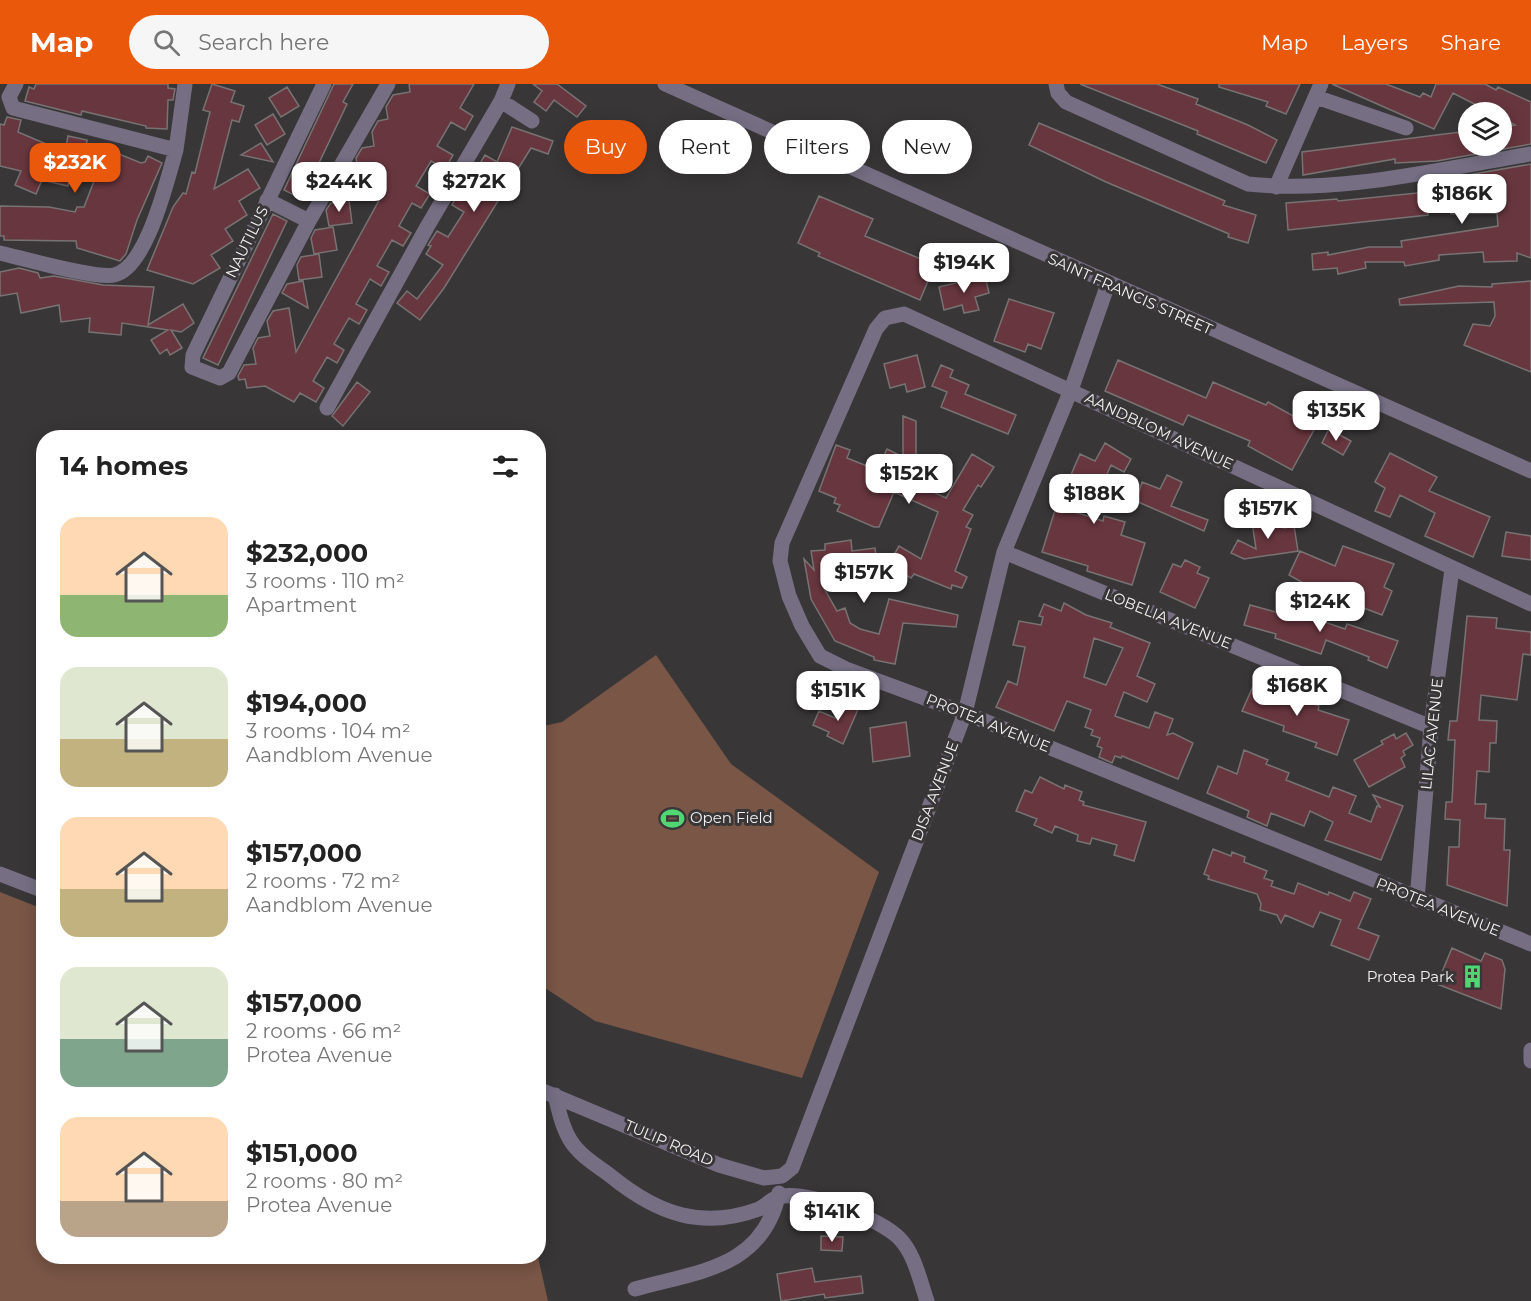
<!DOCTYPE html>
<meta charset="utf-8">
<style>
:root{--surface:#fff;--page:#f6f6f6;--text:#222;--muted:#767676;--accent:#ea580c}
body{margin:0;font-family:Montserrat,sans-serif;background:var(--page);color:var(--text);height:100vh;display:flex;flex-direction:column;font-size:22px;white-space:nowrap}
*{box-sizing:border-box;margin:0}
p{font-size:20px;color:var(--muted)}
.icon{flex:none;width:33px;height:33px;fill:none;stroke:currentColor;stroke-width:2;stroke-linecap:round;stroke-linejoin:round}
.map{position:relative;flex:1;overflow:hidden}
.sheet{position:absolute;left:36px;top:346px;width:510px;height:834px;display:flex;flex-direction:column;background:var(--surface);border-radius:24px;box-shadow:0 3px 15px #0003}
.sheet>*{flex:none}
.top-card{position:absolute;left:564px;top:36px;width:570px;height:54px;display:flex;gap:12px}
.fabs{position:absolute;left:1458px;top:18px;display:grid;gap:12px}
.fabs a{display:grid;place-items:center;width:54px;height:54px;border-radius:50%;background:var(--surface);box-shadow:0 3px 15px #0003;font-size:30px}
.price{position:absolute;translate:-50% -51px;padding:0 14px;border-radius:12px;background:#fff;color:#222;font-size:20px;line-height:39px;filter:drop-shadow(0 2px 3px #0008)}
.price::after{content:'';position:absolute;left:50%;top:36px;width:18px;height:14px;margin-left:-9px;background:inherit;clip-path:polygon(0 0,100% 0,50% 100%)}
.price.current{background:var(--accent);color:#fff}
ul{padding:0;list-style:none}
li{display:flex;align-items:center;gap:18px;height:150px;padding:0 24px}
li span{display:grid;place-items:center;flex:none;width:168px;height:120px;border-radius:18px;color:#555}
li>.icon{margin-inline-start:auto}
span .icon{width:72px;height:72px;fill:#fffc;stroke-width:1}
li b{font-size:26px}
h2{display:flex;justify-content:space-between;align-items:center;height:72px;padding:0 24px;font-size:26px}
.chip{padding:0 21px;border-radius:27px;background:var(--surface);box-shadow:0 3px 15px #0003;font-size:21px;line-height:54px}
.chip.current{background:var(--accent);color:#fff}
header{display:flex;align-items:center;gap:36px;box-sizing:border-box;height:84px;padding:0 30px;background:var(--accent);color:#fff}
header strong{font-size:28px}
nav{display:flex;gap:33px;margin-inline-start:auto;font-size:21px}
.search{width:420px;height:54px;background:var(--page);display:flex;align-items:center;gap:15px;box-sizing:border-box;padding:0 21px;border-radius:33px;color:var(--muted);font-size:22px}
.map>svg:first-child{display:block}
</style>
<header>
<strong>Map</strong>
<div class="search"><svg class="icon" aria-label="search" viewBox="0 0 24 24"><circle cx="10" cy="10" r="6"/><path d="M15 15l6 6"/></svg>Search here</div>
<nav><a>Map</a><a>Layers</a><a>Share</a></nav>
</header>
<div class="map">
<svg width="1531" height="1217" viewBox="0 0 1531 1217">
<rect width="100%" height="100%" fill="#393638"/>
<!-- green -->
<path fill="#795646" d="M656 571 731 680 879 788 802 994 595 937 539 900V643L562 638Z
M0 808 43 825 44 1173H538L548 1217H0Z"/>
<!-- building -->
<path fill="#68363f" stroke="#777373" stroke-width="1.5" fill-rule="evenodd" d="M36 0H168V4L175 5 173 16H168L167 45 146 44V42L82 27 81 31 25 17 29 3 34 5Z
M212 0 235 7 231 18 244 22 239 38 232 36 214 105 248 85 260 104 239 117 247 131 225 145 233 157 211 171 220 184 193 200 147 186 173 123 183 109 186 110 192 88 195 89 210 28 203 26Z
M334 0H353L343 18 347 20 319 79 321 80 305 113 302 104 298 113 284 106Z
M409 0H474L460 24 473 32 465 46 451 38 437 62 453 71 445 85 431 77 416 102 430 110 421 124 412 119 399 142 411 149 403 162 392 156 377 182 389 188 381 202 370 195 356 220 367 226 359 240 349 234 334 260 344 266 337 279 327 273 313 297 324 304 316 318 300 309 294 318 265 302 247 304 245 295 239 296 238 292 244 281 256 280 253 264 258 254 270 252 267 237 273 227 289 224 296 268 383 109 343 116 341 101 346 92 359 90 356 74 362 64 374 62 372 48 378 37 388 35 386 23 393 11 410 8Z
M533 0H557L586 22 577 33 554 16 546 27 534 18 542 7Z
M1080 0H1157L1198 15 1196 20 1248 41 1277 56 1266 79 1197 50 1198 47Z
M1219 0H1300L1286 30 1266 22 1268 18 1219 3Z
M1332 0H1386L1420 13 1423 9 1431 13 1436 0H1485L1496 6 1498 3 1531 18V60L1437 77 1395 79V75L1303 91 1302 68 1468 47V62H1502V43L1515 41 1502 34V28L1484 25 1453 9 1434 45Z
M287 3 299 22 281 33 269 14Z
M273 30 285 50 267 61 255 41Z
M7 33 21 36 18 48 65 68 68 52 87 56 85 70 105 77 109 66 141 79 145 78 148 72 162 79 137 136 126 170 120 177 77 164 76 157 4 156V152H0V122L49 123 75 128 77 123H84L96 92 71 87 68 102 42 96 36 110 15 101 21 87 0 82V40L4 41Z
M1039 39 1225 117 1223 121 1256 131 1248 159 1228 153 1229 150 1106 98 1029 61Z
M512 43 553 57 548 70 531 64 444 204 420 236 397 219 407 207 417 215 443 181 426 170 431 162 428 161 437 147 448 153 464 128 452 121 464 99 467 101 485 71 497 78Z
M261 59 273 78 241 71Z
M1531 80V174L1517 169V177L1484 178 1483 168 1439 171V176L1405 182 1404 178H1365L1366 184 1338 190 1337 184 1313 186 1312 170 1328 168V171L1369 163H1402L1401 157 1498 142 1497 129 1451 130 1450 102 1440 103 1439 96Z
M1427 108 1428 131 1288 146 1286 119 1337 115 1338 117Z
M819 112 873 135 865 152 921 175 925 165 939 171 920 216 818 172 820 169 798 159Z
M349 116 352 139 329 142 326 126 331 119Z
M273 130 287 137 218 281 203 274Z
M333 143 337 166 314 170 311 154 315 146Z
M319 170 322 193 299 196 297 181 301 173Z
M19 184 38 189 40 194 54 192 103 201 154 203 148 241 183 220 194 239 181 248 171 246 182 264 170 271 167 265 160 270 151 256 168 246 122 239 121 251 89 248 90 234 61 238 59 221 21 229 17 209 0 212V188Z
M985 192 989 209 975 213 979 226 964 229 962 221 944 226 939 203Z
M303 197 308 224 282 209 287 200Z
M1531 197V288L1464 261 1473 240 1490 242 1495 232 1494 218 1400 221 1399 215 1459 202 1492 203V200Z
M1009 215 1054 229 1041 265 1028 260 1025 268 994 257Z
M917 271 925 303 907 308 905 300 890 304 884 280Z
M1118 276 1206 314 1213 298 1266 321 1268 318 1315 344 1292 386 1248 362 1250 357 1188 331 1183 341 1105 307Z
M941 281 953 286 950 293 969 301 965 310 1016 331 1008 350 941 323 947 308 932 302Z
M357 298 370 308 343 342 332 332Z
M903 332 916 337V373L904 395 946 414 972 370 994 383 981 403 978 401 963 426 973 431 966 443 971 445 955 487 967 493 962 504 952 501 951 505 914 490 911 494 888 481 899 462 921 475 938 428 894 408 879 443H874L837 427 840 421 834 419 836 414 819 407 836 361 850 366 847 374 877 386 887 365 903 373Z
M1329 345 1351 357 1343 371 1322 359Z
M1105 359 1131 375 1124 388 1111 381 1100 406 1090 401 1075 428 1103 437 1104 432 1125 438 1121 451 1145 459 1132 501 1087 487 1088 482 1042 468 1056 423 1061 424 1077 395 1070 393 1080 370 1095 377Z
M1390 369 1437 393 1429 407 1490 433 1473 473 1425 452 1435 429 1400 411 1390 433 1375 427 1385 404 1375 398Z
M1167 391 1182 398 1171 422 1208 436 1204 447 1136 417 1142 398 1160 405Z
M1282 434 1284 444 1294 442 1298 467 1244 475 1231 469 1238 456 1256 465 1252 438Z
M1506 448 1531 452V476L1502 472Z
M851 456 852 467 875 464 878 489 861 491V485L831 486 833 497 821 499 837 527 845 524 850 539 860 545 879 550 889 515 958 531 956 543 903 539 895 580 874 576V573L835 557 811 515 804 475 814 486 811 467 825 466V460Z
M1343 462 1394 480 1384 503 1392 507 1382 531 1312 504 1289 491 1300 467 1335 482Z
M1185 476 1200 483 1197 489 1209 494 1195 524 1160 508 1173 480 1181 483Z
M1064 519 1086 531 1112 539 1110 543 1150 559 1137 592 1155 600 1147 618 1124 608 1115 632 1149 644 1155 628 1173 635 1167 651 1173 649 1193 659 1178 695 1122 672 1121 674 1115 672 1112 679 1099 673 1102 664 1097 662 1100 654 1091 651 1093 646 1085 643 1091 626 1067 617 1054 647 996 623 1008 597 1017 601 1025 563 1013 561 1019 537 1041 541 1043 533 1039 532 1044 520 1061 527ZM1094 554 1123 564 1106 601 1084 593Z
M1287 520 1306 526 1304 531 1345 545 1347 540 1398 557 1387 584 1368 576 1369 573 1326 556 1321 570 1275 554 1276 550 1244 541 1250 521 1283 530Z
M1467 532 1497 534 1496 544 1531 548V571L1523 570 1517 616 1481 611 1479 636 1497 637 1496 659H1490L1489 688 1477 687 1475 720H1486L1485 734 1505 735 1504 766H1510L1507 822 1447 801 1449 763H1459L1460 736 1445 735 1446 718H1452L1455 656H1448L1450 637H1457Z
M1255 598 1292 610 1319 622 1318 626 1349 636 1337 671 1315 663 1317 659 1283 647 1284 642 1242 627Z
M842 616 859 623 843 660 827 652 829 648 813 641 819 627 835 634Z
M906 638 910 672 873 678 870 644Z
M1406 649 1413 661 1403 667 1405 671 1401 674 1405 683 1369 703 1354 676 1383 660 1381 657 1394 650 1396 655Z
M1244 666 1268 676 1266 680 1289 689 1286 696 1329 713 1333 703 1356 712 1349 729 1371 738 1377 722 1380 723 1373 711 1403 722 1381 776 1325 756 1333 738 1310 727 1304 742 1271 729 1267 742 1247 733 1249 727 1207 709 1218 682 1237 690Z
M1040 693 1064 705 1065 701 1082 708 1079 716 1084 718 1083 721 1146 738 1134 777 1114 771 1117 761 1092 754 1090 760 1077 757 1078 751 1055 742 1052 749 1034 741 1037 735 1016 727 1025 706 1032 709Z
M1213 765 1231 772 1232 768 1245 773 1244 778 1267 787 1264 794 1273 797 1271 802 1294 810 1298 799 1328 811 1329 808 1350 817 1354 808 1371 815 1358 844 1379 852 1369 876 1331 861 1341 836 1320 828 1313 843 1285 831 1281 839 1277 831 1260 826 1261 820 1257 810 1208 795 1209 792 1204 790Z
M1452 864 1481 877 1485 869 1502 876 1505 885 1501 925 1437 900Z
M821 1152 843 1153 842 1167 821 1166Z
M812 1184 815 1198 861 1192 863 1209 825 1214 824 1210 781 1217 777 1190Z"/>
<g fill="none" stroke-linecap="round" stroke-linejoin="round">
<!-- minor -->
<path stroke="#766f84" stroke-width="15" d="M16 0 9 13 13 24 176 66 185 0
M324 0 193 271 192 283 220 294 229 289 309 137 388 0
M665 0 1531 387
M1056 0 1058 9 1066 18 1248 100C1342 110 1438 85 1531 70
M1316 13 1406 44
M501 17 532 37
M1276 103 1321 0
M267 116 309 137
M0 169C22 174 95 195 114 191 147 184 167 96 176 66
M327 324 427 143 501 17 508 0
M1004 468 1431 643
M1531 520 904 230 885 234 876 245 782 459 780 477 789 512 802 542 820 572 846 585 965 629 1531 860
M0 790 44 807
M1417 816 1431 643 1452 485
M1531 966V977
M538 1005 719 1081 764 1094 782 1092 792 1084 965 629 1004 468 1071 306 1108 200
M555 1011C559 1028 564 1052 577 1065 586 1076 601 1084 612 1093 658 1130 702 1146 759 1125 766 1122 771 1115 778 1113 805 1105 882 1135 900 1155 915 1171 920 1197 927 1217
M635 1205C698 1187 762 1185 779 1109"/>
</g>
<!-- icons -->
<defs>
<symbol id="stadium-bare" viewBox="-9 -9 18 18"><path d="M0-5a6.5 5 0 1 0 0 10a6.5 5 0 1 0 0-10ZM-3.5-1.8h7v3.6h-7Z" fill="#51d674" stroke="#393638" stroke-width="2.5" paint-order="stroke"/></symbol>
<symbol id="building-bare" viewBox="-9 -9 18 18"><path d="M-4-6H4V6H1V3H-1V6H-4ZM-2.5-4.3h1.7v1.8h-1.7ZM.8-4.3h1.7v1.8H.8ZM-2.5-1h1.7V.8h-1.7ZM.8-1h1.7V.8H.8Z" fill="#51d674" stroke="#393638" stroke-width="2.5" paint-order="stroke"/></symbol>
</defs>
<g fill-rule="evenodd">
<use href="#stadium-bare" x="656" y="718" width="33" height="33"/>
<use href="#building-bare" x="1456" y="876" width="33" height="33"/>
</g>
<g text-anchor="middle" stroke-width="6" stroke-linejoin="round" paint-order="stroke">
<!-- street labels -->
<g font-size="15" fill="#f1eff0" stroke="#393638">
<text transform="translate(247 158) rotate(-64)" y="5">NAUTILUS</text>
<text transform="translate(1130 210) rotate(24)" y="5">SAINT FRANCIS STREET</text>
<text transform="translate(1159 347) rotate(25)" y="5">AANDBLOM AVENUE</text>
<text transform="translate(1168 535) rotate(22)" y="5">LOBELIA AVENUE</text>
<text transform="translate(988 639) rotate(22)" y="5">PROTEA AVENUE</text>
<text transform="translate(1432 650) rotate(-84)" y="5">LILAC AVENUE</text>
<text transform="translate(935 707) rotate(-69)" y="5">DISA AVENUE</text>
<text transform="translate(1438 823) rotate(22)" y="5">PROTEA AVENUE</text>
<text transform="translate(669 1059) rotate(23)" y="5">TULIP ROAD</text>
</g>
<!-- poi labels -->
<g font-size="15" fill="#f1eff0" stroke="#393638" text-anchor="start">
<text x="690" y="739">Open Field</text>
<text x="1454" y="898" text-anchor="end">Protea Park</text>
</g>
</g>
</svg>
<div class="fabs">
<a><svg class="icon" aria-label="layers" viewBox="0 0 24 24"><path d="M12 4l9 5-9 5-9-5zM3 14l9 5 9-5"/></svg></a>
</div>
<b class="price current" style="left:75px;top:110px">$232K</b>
<b class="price" style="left:339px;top:129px">$244K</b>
<b class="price" style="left:474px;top:129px">$272K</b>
<b class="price" style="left:1462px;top:141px">$186K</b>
<b class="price" style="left:964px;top:210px">$194K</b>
<b class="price" style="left:1336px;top:358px">$135K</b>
<b class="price" style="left:909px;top:421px">$152K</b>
<b class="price" style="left:1094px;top:441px">$188K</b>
<b class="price" style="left:1268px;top:456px">$157K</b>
<b class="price" style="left:864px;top:520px">$157K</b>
<b class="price" style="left:1320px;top:549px">$124K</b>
<b class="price" style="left:1297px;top:633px">$168K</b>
<b class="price" style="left:838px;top:638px">$151K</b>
<b class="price" style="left:832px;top:1159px">$141K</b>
<div class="top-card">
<a class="chip current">Buy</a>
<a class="chip">Rent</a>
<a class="chip">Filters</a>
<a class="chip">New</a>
</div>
<section class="sheet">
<h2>14 homes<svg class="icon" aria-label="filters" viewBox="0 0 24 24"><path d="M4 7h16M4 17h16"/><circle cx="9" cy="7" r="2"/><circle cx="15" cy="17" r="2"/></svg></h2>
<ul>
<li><span style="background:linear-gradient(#ffd9b3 65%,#8fb573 0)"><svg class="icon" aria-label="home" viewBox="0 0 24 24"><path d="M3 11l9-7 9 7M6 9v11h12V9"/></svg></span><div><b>$232,000</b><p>3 rooms · 110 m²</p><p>Apartment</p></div></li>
<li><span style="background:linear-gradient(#dfe7d0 60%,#c2b280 0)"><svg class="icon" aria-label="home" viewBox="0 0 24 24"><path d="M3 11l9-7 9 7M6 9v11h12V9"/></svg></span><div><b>$194,000</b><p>3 rooms · 104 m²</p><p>Aandblom Avenue</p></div></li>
<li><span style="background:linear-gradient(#ffd9b3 60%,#c2b280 0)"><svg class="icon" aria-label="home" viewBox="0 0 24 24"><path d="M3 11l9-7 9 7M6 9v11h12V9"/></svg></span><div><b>$157,000</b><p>2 rooms · 72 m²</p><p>Aandblom Avenue</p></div></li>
<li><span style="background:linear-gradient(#dfe7d0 60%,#7fa58c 0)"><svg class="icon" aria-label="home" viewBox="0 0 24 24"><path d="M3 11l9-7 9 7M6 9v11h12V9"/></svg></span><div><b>$157,000</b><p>2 rooms · 66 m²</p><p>Protea Avenue</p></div></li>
<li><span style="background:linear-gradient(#ffd9b3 70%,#b9a48a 0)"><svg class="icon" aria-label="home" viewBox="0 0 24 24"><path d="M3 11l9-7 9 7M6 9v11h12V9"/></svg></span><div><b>$151,000</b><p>2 rooms · 80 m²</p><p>Protea Avenue</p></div></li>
</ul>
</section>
</div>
